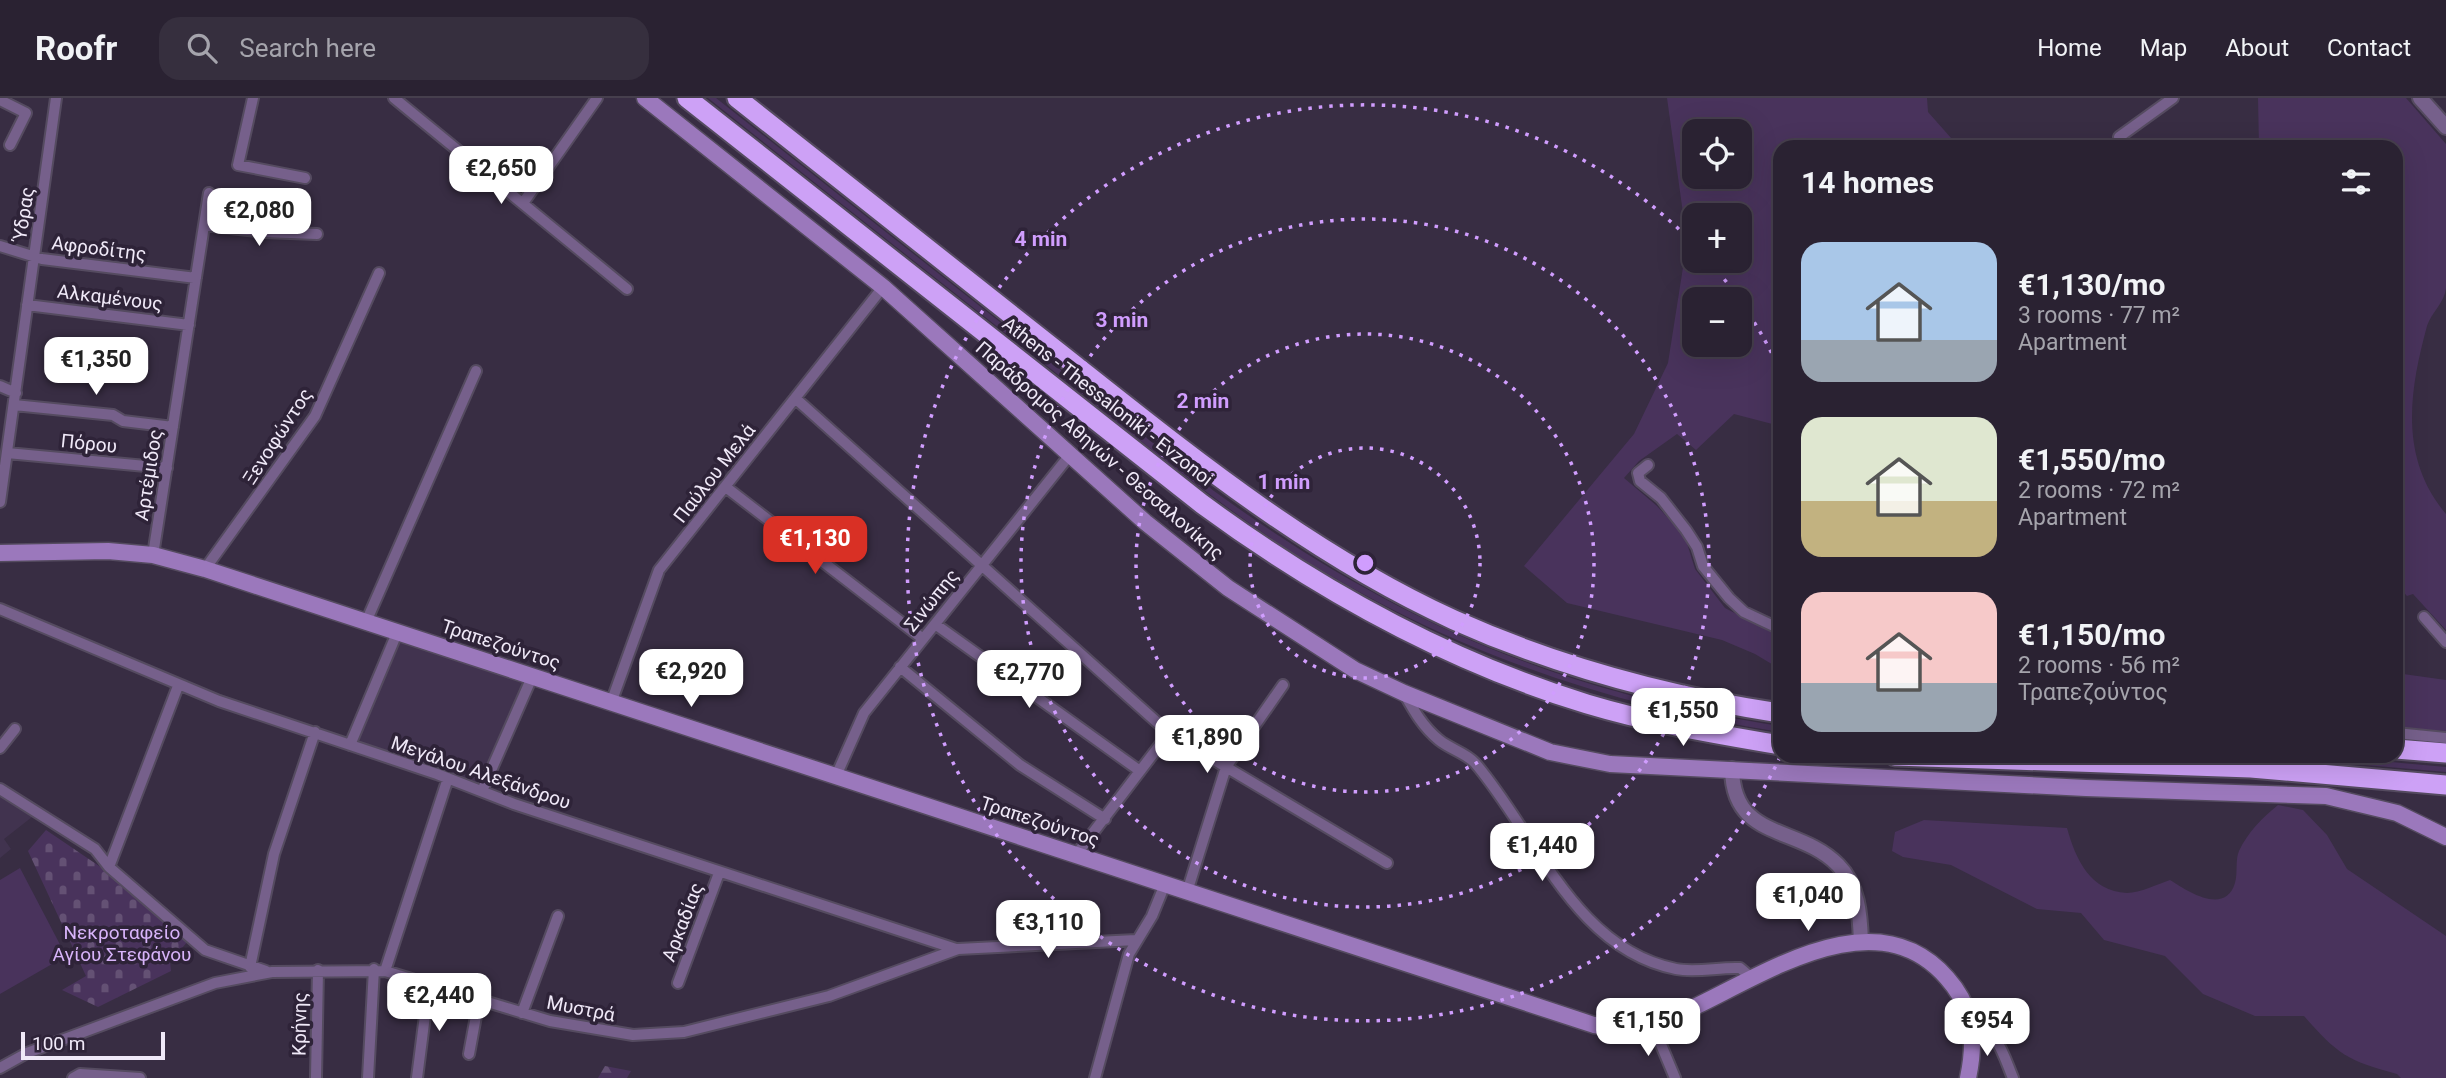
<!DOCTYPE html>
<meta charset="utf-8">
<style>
:root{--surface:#2a2232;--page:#362f3e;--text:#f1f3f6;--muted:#a5a4ac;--line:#463f4d;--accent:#d93025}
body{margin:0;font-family:Roboto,sans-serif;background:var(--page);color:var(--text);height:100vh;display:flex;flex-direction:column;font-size:26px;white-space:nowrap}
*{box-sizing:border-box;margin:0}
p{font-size:23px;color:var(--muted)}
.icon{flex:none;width:38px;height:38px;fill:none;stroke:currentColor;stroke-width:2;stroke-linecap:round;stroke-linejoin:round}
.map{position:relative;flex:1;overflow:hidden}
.details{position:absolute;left:1773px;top:42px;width:630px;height:623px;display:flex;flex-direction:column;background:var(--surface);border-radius:21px;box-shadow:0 7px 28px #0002,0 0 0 2px var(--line)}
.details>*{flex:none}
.tools{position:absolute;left:1682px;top:21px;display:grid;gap:14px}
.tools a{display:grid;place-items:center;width:70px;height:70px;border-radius:14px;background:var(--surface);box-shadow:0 7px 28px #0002,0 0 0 2px var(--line);font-size:35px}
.scale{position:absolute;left:21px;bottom:18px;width:144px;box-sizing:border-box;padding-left:7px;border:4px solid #f0e9f8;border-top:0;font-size:19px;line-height:24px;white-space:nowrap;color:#f0e9f8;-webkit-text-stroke:5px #2e2338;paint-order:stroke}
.price{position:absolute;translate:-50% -60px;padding:0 16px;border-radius:14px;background:#fff;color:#222;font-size:23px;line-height:46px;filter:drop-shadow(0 2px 4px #0008)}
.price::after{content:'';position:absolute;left:50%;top:42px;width:21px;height:16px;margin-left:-10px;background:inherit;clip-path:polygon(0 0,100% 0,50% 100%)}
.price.active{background:var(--accent);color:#fff}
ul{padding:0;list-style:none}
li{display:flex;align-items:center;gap:21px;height:175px;padding:0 28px}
li span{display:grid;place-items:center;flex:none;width:196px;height:140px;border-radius:21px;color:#555}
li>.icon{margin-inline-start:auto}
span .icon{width:84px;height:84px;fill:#fffc;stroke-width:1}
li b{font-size:30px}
h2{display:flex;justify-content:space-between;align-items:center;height:84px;padding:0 28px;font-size:30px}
header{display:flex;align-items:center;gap:42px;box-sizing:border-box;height:98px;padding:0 35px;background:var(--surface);border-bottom:2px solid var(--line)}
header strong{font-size:33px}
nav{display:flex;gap:38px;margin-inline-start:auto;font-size:24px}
.search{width:490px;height:63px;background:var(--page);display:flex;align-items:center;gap:18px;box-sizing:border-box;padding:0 24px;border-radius:21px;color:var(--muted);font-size:26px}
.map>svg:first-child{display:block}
</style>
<header>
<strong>Roofr</strong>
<div class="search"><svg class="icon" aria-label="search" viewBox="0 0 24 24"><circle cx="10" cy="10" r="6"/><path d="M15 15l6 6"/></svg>Search here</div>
<nav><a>Home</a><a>Map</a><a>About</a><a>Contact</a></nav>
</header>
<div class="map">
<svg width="2446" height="980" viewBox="0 0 2446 980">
<defs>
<pattern id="forest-firs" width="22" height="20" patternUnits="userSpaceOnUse" patternTransform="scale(1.75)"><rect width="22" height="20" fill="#49335c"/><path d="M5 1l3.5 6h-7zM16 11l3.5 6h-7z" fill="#645174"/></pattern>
<pattern id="cemetery-stones" width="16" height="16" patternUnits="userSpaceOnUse" patternTransform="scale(1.75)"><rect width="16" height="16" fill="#49335c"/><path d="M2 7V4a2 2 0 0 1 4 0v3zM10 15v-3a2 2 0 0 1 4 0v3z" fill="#645174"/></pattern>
</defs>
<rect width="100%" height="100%" fill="#382d43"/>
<!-- built -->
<path fill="#41334f" d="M401 543 523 585 481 686 357 645Z
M0 699 32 719 4 741 11 751 0 760Z"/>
<!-- green -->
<path fill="#49335c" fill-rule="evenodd" d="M708 0H716L1214 393C1393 523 1560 595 1780 628V634C1590 605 1410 538 1252 427 1178 375 1108 316 1037 260 927 173 817 87 708 0Z
M1667 0H1927L1928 14 1959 49H1780V328L1734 316 1696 352 1677 336 1639 363 1624 380 1657 408 1685 439 1695 471 1725 510 1777 537 1780 541V571L1755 556 1722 542 1567 505 1524 468 1634 336 1668 265 1687 144ZM1694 33H1740V79H1694ZM1694 117H1740V163H1694ZM1694 201H1740V247H1694Z
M2258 0H2406L2446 46C2446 94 2446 143 2446 190 2445 204 2431 215 2427 228 2409 294 2399 360 2446 416V532L2413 496 2407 498 2396 486V49H2259Z
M2396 575 2446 582V633L2396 629Z
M2261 658H2324L2446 669V674Z
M2278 707 2303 712 2327 737 2347 771 2446 838V980H2401L2397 976C2348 963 2337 956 2304 918H2255L2203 896 2165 858 2104 842 2081 815 2037 811 1951 767 1903 759 1892 753 1895 734 1924 722 2067 730C2076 762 2090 793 2127 795 2140 795 2158 786 2170 782 2187 793 2225 818 2235 785 2238 775 2235 762 2239 753 2248 734 2262 720 2278 707Z
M20 770 66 858 0 896V782Z"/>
<!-- forest -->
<path fill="url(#forest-firs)" d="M605 968 631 973 627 980H598Z"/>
<!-- cemetery -->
<path fill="url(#cemetery-stones)" d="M46 732 105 772 188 843 170 864 171 873 98 909 62 892 86 878 28 753Z"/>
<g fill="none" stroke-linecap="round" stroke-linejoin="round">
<defs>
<path id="minor" d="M253 0 238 67 305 80
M394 0 627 191
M0 2 26 15 10 47
M2119 39 2173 0
M523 105 597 0
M204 127 264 134 317 136
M0 148 42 161 196 180
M27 207 189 227
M0 288 16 295
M795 300 1169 635 1387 765
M14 307 113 317 123 323 173 329
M7 355 167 370
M1648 367 1638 375 1640 383 1661 400 1686 432 1697 449 1703 468 1729 500 1744 514 1780 531
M727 390 923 541
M0 404 56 0
M153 457 209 95
M205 471 315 318 379 175
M0 511 219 603 437 676 514 706 956 851
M2424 519 2446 544
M366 524 476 273
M935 526 1140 673
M900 569 1020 667 1105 721
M1404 595C1414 613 1423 629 1439 642 1450 651 1466 655 1475 665 1536 736 1574 851 1676 871 1697 875 1718 869 1740 870L1753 881
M611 605 659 472 883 189
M2396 635 2446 640
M350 647 397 535
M0 650 15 631
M836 678 864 615 1069 358
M0 691 95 751 109 769 205 852 266 873
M482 693 532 579
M1076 757 1169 635
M109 769 178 588
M1187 794 1226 669 1283 587
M250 869 274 756 315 634
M385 873 448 680
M678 885 719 775
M522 915 558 818
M1652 925 1675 980
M1972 925C1997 929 2004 959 2013 980
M469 956 479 902
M0 970 27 955 215 885 272 874 385 873 550 923 633 937 684 934 829 898 958 851 1136 842
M73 980 80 976 140 980
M316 980 318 872
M368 980 374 871
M417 980 429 886
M1095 980 1129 856 1152 818 1165 786"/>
<path id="tertiary" d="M2420 0 2446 29
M1732 671C1733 743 1799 727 1838 767 1858 787 1860 816 1861 843"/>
<path id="secondary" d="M645 0 883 189 1145 424 1228 490 1355 572 1404 595 1550 654 1610 666 2086 690 2326 698 2397 715 2446 739
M0 455 108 453 153 457 205 471 1594 927C1619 931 1644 931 1668 921 1748 889 1870 792 1947 880 1974 910 1976 942 1968 980"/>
<path id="motorway" d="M687 0 1202 406C1319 492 1447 563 1587 606 1650 625 1715 636 1780 647
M737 0C850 89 963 179 1076 268 1196 363 1314 458 1454 522 1559 569 1667 598 1780 615
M2396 651 2446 655
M1895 658 2251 670 2446 687"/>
</defs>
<!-- minor casing -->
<use href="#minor" stroke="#554b60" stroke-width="14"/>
<!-- tertiary casing -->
<use href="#tertiary" stroke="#554b60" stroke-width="18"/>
<!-- secondary casing -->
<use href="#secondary" stroke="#554b60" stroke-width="19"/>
<!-- motorway casing -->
<use href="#motorway" stroke="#554b60" stroke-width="23"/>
<!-- minor -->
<use href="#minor" stroke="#76608b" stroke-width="10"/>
<!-- tertiary -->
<use href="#tertiary" stroke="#76608b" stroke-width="14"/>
<!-- secondary -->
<use href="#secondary" stroke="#9b78bc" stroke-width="16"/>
<!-- motorway -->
<use href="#motorway" stroke="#cda1f6" stroke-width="19"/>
</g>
<!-- distance rings -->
<g fill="none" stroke="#d09dfe" stroke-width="3.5" stroke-dasharray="3.5 7">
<circle cx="1365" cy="465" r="115"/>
<circle cx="1365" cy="465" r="229"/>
<circle cx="1365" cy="465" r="344"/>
<path d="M1780 659A458 458 0 1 1 1692 144M1711 165A458 458 0 0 1 1778 268"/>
</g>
<g text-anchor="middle" stroke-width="7" stroke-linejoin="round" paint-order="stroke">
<!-- street labels -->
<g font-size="19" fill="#f0e9f8" stroke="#2e2338">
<text transform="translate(23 116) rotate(-81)" y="7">Ύδρας</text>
<text transform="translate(99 150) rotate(7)" y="7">Αφροδίτης</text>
<text transform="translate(110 199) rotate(7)" y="7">Αλκαμένους</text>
<text transform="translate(1108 303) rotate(38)" y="7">Athens - Thessaloniki - Evzonoi</text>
<text transform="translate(277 338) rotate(-57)" y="7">Ξενοφώντος</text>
<text transform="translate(89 345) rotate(6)" y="7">Πόρου</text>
<text transform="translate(1100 352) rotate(41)" y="7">Παράδρομος Αθηνών - Θεσσαλονίκης</text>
<text transform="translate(714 375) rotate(-52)" y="7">Παύλου Μελά</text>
<text transform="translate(148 377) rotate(-81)" y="7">Αρτέμιδος</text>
<text transform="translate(931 502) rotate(-51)" y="7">Σινώπης</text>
<text transform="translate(501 546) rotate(18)" y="7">Τραπεζούντος</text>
<text transform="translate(481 674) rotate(19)" y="7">Μεγάλου Αλεξάνδρου</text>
<text transform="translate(1040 723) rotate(18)" y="7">Τραπεζούντος</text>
<text transform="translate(682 824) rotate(-69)" y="7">Αρκαδίας</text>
<text transform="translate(581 910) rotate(11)" y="7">Μυστρά</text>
<text transform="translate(299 926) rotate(-89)" y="7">Κρήνης</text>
</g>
<!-- park labels -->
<g font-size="19" fill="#d8b4fa" stroke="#2e2338">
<text x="122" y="841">Νεκροταφείο<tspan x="122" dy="22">Αγίου Στεφάνου</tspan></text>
</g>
</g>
<circle cx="1365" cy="465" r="10" fill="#d09dfe" stroke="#2e2338" stroke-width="3.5"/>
<g font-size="21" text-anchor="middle" font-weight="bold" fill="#d09dfe" stroke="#2e2338" stroke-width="7" stroke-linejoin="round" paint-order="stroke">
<text x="1041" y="148">4 min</text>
<text x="1122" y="229">3 min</text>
<text x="1203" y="310">2 min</text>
<text x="1284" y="391">1 min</text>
</g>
</svg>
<div class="tools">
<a><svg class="icon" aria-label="locate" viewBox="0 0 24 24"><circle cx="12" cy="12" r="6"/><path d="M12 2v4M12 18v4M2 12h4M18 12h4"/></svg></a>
<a>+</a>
<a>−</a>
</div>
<div class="scale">100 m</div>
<b class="price" style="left:501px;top:108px">€2,650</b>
<b class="price" style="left:259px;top:150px">€2,080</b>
<b class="price" style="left:96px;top:299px">€1,350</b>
<b class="price active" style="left:815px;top:478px">€1,130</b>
<b class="price" style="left:691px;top:611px">€2,920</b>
<b class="price" style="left:1029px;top:612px">€2,770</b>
<b class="price" style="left:1683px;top:650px">€1,550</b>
<b class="price" style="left:1207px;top:677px">€1,890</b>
<b class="price" style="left:1542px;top:785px">€1,440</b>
<b class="price" style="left:1808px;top:835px">€1,040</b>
<b class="price" style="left:1048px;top:862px">€3,110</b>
<b class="price" style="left:439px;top:935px">€2,440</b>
<b class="price" style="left:1648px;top:960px">€1,150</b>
<b class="price" style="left:1987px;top:960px">€954</b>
<section class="details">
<h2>14 homes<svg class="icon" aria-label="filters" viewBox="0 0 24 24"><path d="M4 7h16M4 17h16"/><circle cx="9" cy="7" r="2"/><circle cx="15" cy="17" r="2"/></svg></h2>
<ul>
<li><span style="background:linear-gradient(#a9c7e8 70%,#9aa5b1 0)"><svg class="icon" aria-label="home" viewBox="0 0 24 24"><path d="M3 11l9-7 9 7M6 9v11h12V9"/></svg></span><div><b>€1,130/mo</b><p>3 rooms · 77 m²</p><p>Apartment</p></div></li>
<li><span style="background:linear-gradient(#dfe7d0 60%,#c2b280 0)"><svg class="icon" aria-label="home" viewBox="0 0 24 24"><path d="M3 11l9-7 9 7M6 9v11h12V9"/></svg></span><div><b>€1,550/mo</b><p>2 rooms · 72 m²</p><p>Apartment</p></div></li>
<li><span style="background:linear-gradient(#f6c9c9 65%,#9aa5b1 0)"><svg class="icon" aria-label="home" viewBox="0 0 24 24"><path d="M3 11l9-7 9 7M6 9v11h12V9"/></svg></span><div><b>€1,150/mo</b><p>2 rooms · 56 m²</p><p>Τραπεζούντος</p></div></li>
</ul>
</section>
</div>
